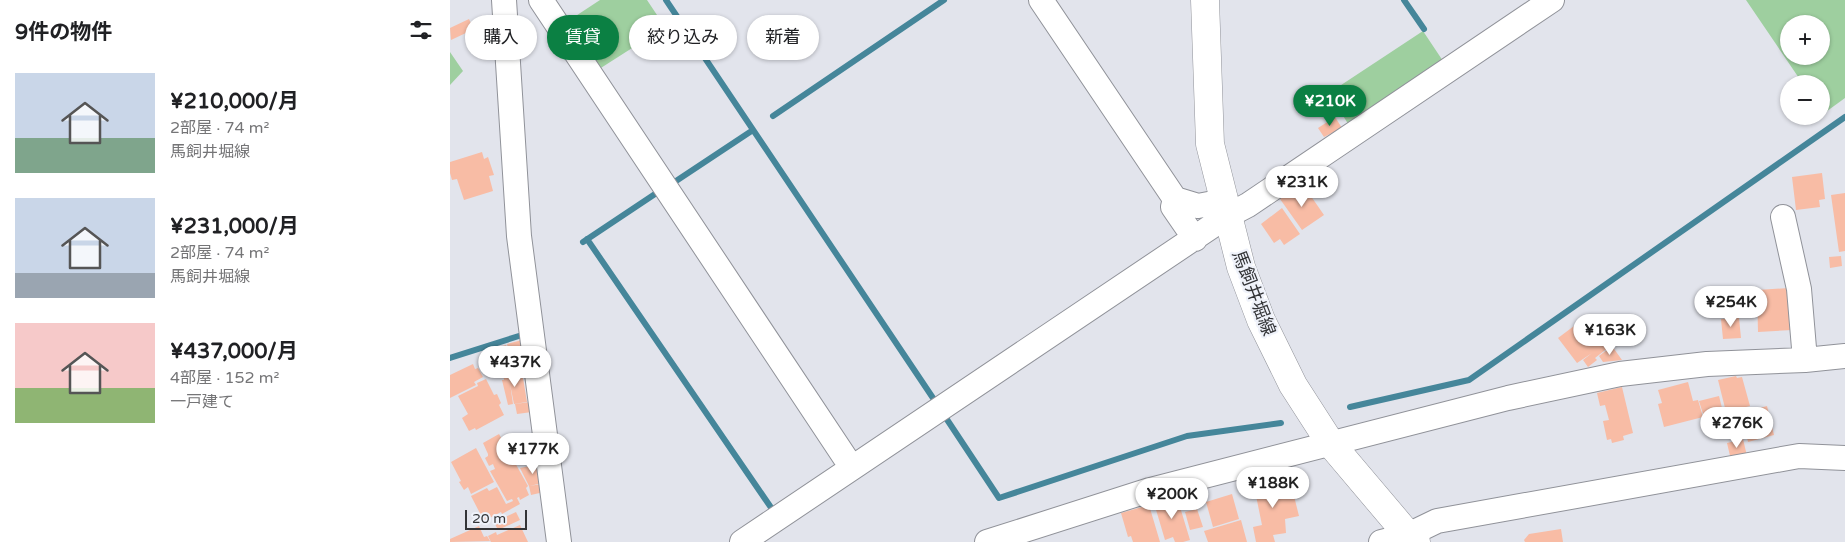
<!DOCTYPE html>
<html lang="ja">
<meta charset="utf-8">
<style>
:root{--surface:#fff;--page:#f2f2f2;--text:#202124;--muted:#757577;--accent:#0b8043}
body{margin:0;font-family:"Varela Round","Noto Sans JP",sans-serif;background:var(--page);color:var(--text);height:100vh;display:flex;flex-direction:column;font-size:19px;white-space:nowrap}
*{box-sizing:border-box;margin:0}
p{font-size:16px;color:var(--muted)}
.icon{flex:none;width:28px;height:28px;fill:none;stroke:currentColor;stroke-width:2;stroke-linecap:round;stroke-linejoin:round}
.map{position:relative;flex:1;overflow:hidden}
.details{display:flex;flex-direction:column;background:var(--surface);width:450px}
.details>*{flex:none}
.hud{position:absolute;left:15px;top:15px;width:475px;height:45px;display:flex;gap:10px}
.buttons{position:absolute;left:1330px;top:15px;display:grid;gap:10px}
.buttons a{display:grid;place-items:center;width:50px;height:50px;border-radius:50%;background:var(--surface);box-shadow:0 1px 4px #0004;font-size:25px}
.scale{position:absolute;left:15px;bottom:12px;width:62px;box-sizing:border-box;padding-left:5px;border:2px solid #333437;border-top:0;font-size:14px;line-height:18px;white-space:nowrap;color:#333437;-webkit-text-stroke:4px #eff2fa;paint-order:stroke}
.price{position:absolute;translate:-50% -42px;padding:0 11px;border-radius:18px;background:#fff;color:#222;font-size:16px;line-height:32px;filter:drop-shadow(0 1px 2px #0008)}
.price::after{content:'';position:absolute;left:50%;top:30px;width:15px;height:11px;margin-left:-8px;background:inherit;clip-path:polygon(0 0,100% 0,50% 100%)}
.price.current{background:var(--accent);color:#fff}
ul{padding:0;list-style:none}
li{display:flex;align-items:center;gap:15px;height:125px;padding:0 15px}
li span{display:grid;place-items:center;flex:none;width:140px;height:100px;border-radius:0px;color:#555}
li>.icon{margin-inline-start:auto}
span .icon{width:60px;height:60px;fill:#fffc;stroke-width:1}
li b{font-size:21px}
h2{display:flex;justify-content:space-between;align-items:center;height:60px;padding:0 15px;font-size:21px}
.tag{padding:0 18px;border-radius:22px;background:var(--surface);box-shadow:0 1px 4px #0004;font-size:18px;line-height:45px}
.tag.current{background:var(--accent);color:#fff}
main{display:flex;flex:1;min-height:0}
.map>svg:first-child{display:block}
</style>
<main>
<section class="details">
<h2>9件の物件<svg class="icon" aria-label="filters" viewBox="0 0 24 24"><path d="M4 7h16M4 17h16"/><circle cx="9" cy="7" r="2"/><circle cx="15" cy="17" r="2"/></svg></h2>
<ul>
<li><span style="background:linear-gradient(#c9d6e8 65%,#7fa58c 0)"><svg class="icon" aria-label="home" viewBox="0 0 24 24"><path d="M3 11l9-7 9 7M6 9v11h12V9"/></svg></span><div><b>¥210,000/月</b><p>2部屋 · 74 m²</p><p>馬飼井堀線</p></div></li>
<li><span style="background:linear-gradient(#c9d6e8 75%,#9aa5b1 0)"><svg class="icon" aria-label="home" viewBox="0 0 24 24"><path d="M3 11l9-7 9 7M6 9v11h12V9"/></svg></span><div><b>¥231,000/月</b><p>2部屋 · 74 m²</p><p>馬飼井堀線</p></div></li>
<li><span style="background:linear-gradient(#f6c9c9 65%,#8fb573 0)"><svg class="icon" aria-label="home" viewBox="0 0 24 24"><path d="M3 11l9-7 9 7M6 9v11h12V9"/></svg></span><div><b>¥437,000/月</b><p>4部屋 · 152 m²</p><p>一戸建て</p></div></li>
</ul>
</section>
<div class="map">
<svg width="1395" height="542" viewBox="0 0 1395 542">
<rect width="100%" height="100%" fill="#e2e4ec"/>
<!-- green -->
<path fill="#9ecf9f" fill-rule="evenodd" d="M150 0H197L215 27 143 73 112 25Z
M1296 0H1395V98L1373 114 1371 112V84H1353ZM1339 24H1371V56H1339Z
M973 31 995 64 900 127 879 93Z
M0 52 13 71 0 85Z"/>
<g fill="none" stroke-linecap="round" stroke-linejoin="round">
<!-- stream -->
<path stroke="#45869a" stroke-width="6" d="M216 0 485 401
M954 0 974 29
M323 116 494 0
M220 185 303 130
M137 239 322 509
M133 242 208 192
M0 358 72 335
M900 407 1019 380 1395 117
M496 418 549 498 737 436 831 423"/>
</g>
<!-- building -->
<path fill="#f8bca5" d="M19 19 26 35 20 37 18 32 1 40 0 28Z
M885 117 892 128 874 137 868 128Z
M32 152 34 159 38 157 44 175 39 176 43 191 14 200 7 179 2 180 0 173V162Z
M1372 173 1375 199 1369 200 1370 207 1346 210 1342 177Z
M856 189 874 215 852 230 830 199 844 190 847 195Z
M1395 193V251L1389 252 1381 195Z
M832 208 850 234 834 245 830 239 824 243 811 224Z
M1391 256 1392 266 1380 268 1379 257Z
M1339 288 1342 330 1308 332 1307 290Z
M1136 317 1159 347 1145 358 1147 360 1138 367 1133 360 1142 353 1127 363 1108 338Z
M1289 318 1291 338 1273 339 1271 319Z
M72 340 76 352 60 356 57 344Z
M56 345 61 364 43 369 41 362 35 364 32 352Z
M1162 346 1172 360 1153 362 1149 356Z
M23 364 25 369 28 368 33 377 24 382 26 385 0 398V375Z
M72 372 77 402 64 404 60 384 63 404 58 405 52 380H54L53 375Z
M1286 376 1287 378 1292 377 1300 406 1276 412 1268 380Z
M36 379 44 395 47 394 51 403 49 405 54 415 26 430 25 428 19 431 12 418 18 414 8 396 28 386 27 383Z
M1238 382 1243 401 1248 400 1253 417 1214 427 1208 404 1212 403 1208 390Z
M1172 387 1183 433 1173 436 1174 440 1162 443 1161 439 1157 440 1153 421 1159 420 1155 405 1150 406 1147 393Z
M1269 396 1273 412 1254 417 1249 401Z
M80 402 82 412 67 414 65 404Z
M1317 406 1324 435 1298 442 1291 413Z
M49 434 78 486 76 488 79 495 70 500 69 497 67 498 70 504 52 514 51 512 34 521 21 496 37 488 39 491 47 487 56 504 63 501 62 499 57 501 40 471 45 469 43 464 39 466 35 458 38 456V454L33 443Z
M1293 439 1297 456 1281 460 1277 443Z
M66 442 74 457 66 461 58 447Z
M26 448 44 482 21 494 18 487 14 490 9 482 11 481 1 462Z
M89 464 93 483 79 486 70 468Z
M827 475 831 495 843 492 849 516 835 519 836 533 823 535 825 542H806L803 527 812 525 803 481Z
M92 484 94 492 81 495 79 486Z
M782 494 789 519 763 527 756 502Z
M727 497 740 540 733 542H725L723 537 715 540 704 503Z
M699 505 710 542H683L681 536 678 537 671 513Z
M747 509 753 527 740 530 735 512Z
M66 512 70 520 48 530 44 522Z
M791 520 797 542H758L754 531Z
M70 525 78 542H41L38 536 46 532 47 535Z
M29 526 34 537 37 536 40 541 0 542V539Z
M1111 529 1113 542H1075L1074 540 1079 534Z"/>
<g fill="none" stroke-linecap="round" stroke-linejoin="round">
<defs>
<path id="minor" d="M54 0 69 236 109 542
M91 0 402 468
M591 0 725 199 748 206 774 201
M725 199 723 207 745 239
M1333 217 1349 289 1355 360
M292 542 777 216 798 205 1102 0
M537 542 700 490 1058 398 1170 374 1257 364 1355 360 1395 356
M931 542 958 535 987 521 1349 456 1395 458"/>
<path id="major" d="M755 0 760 144 791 267 811 320 843 385 881 444 958 535 966 542"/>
</defs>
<!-- minor casing -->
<use href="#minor" stroke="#909299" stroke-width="26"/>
<!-- major casing -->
<use href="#major" stroke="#909299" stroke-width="29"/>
<!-- minor -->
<use href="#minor" stroke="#fff" stroke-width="24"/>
<!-- major -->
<use href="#major" stroke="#fff" stroke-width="28"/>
</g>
<g text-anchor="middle" stroke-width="4.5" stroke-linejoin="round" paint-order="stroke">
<!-- street labels -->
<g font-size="18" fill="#333437" stroke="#eff2fa">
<text transform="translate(804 293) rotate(69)" y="6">馬飼井堀線</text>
</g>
</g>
</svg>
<div class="buttons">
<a>+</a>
<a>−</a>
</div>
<div class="scale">20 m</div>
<b class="price current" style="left:880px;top:127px">¥210K</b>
<b class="price" style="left:852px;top:208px">¥231K</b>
<b class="price" style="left:1281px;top:328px">¥254K</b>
<b class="price" style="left:1160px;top:356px">¥163K</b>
<b class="price" style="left:65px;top:388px">¥437K</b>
<b class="price" style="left:1287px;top:449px">¥276K</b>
<b class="price" style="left:83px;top:475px">¥177K</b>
<b class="price" style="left:823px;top:509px">¥188K</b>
<b class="price" style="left:722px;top:520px">¥200K</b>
<div class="hud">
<a class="tag">購入</a>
<a class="tag current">賃貸</a>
<a class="tag">絞り込み</a>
<a class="tag">新着</a>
</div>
</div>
</main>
